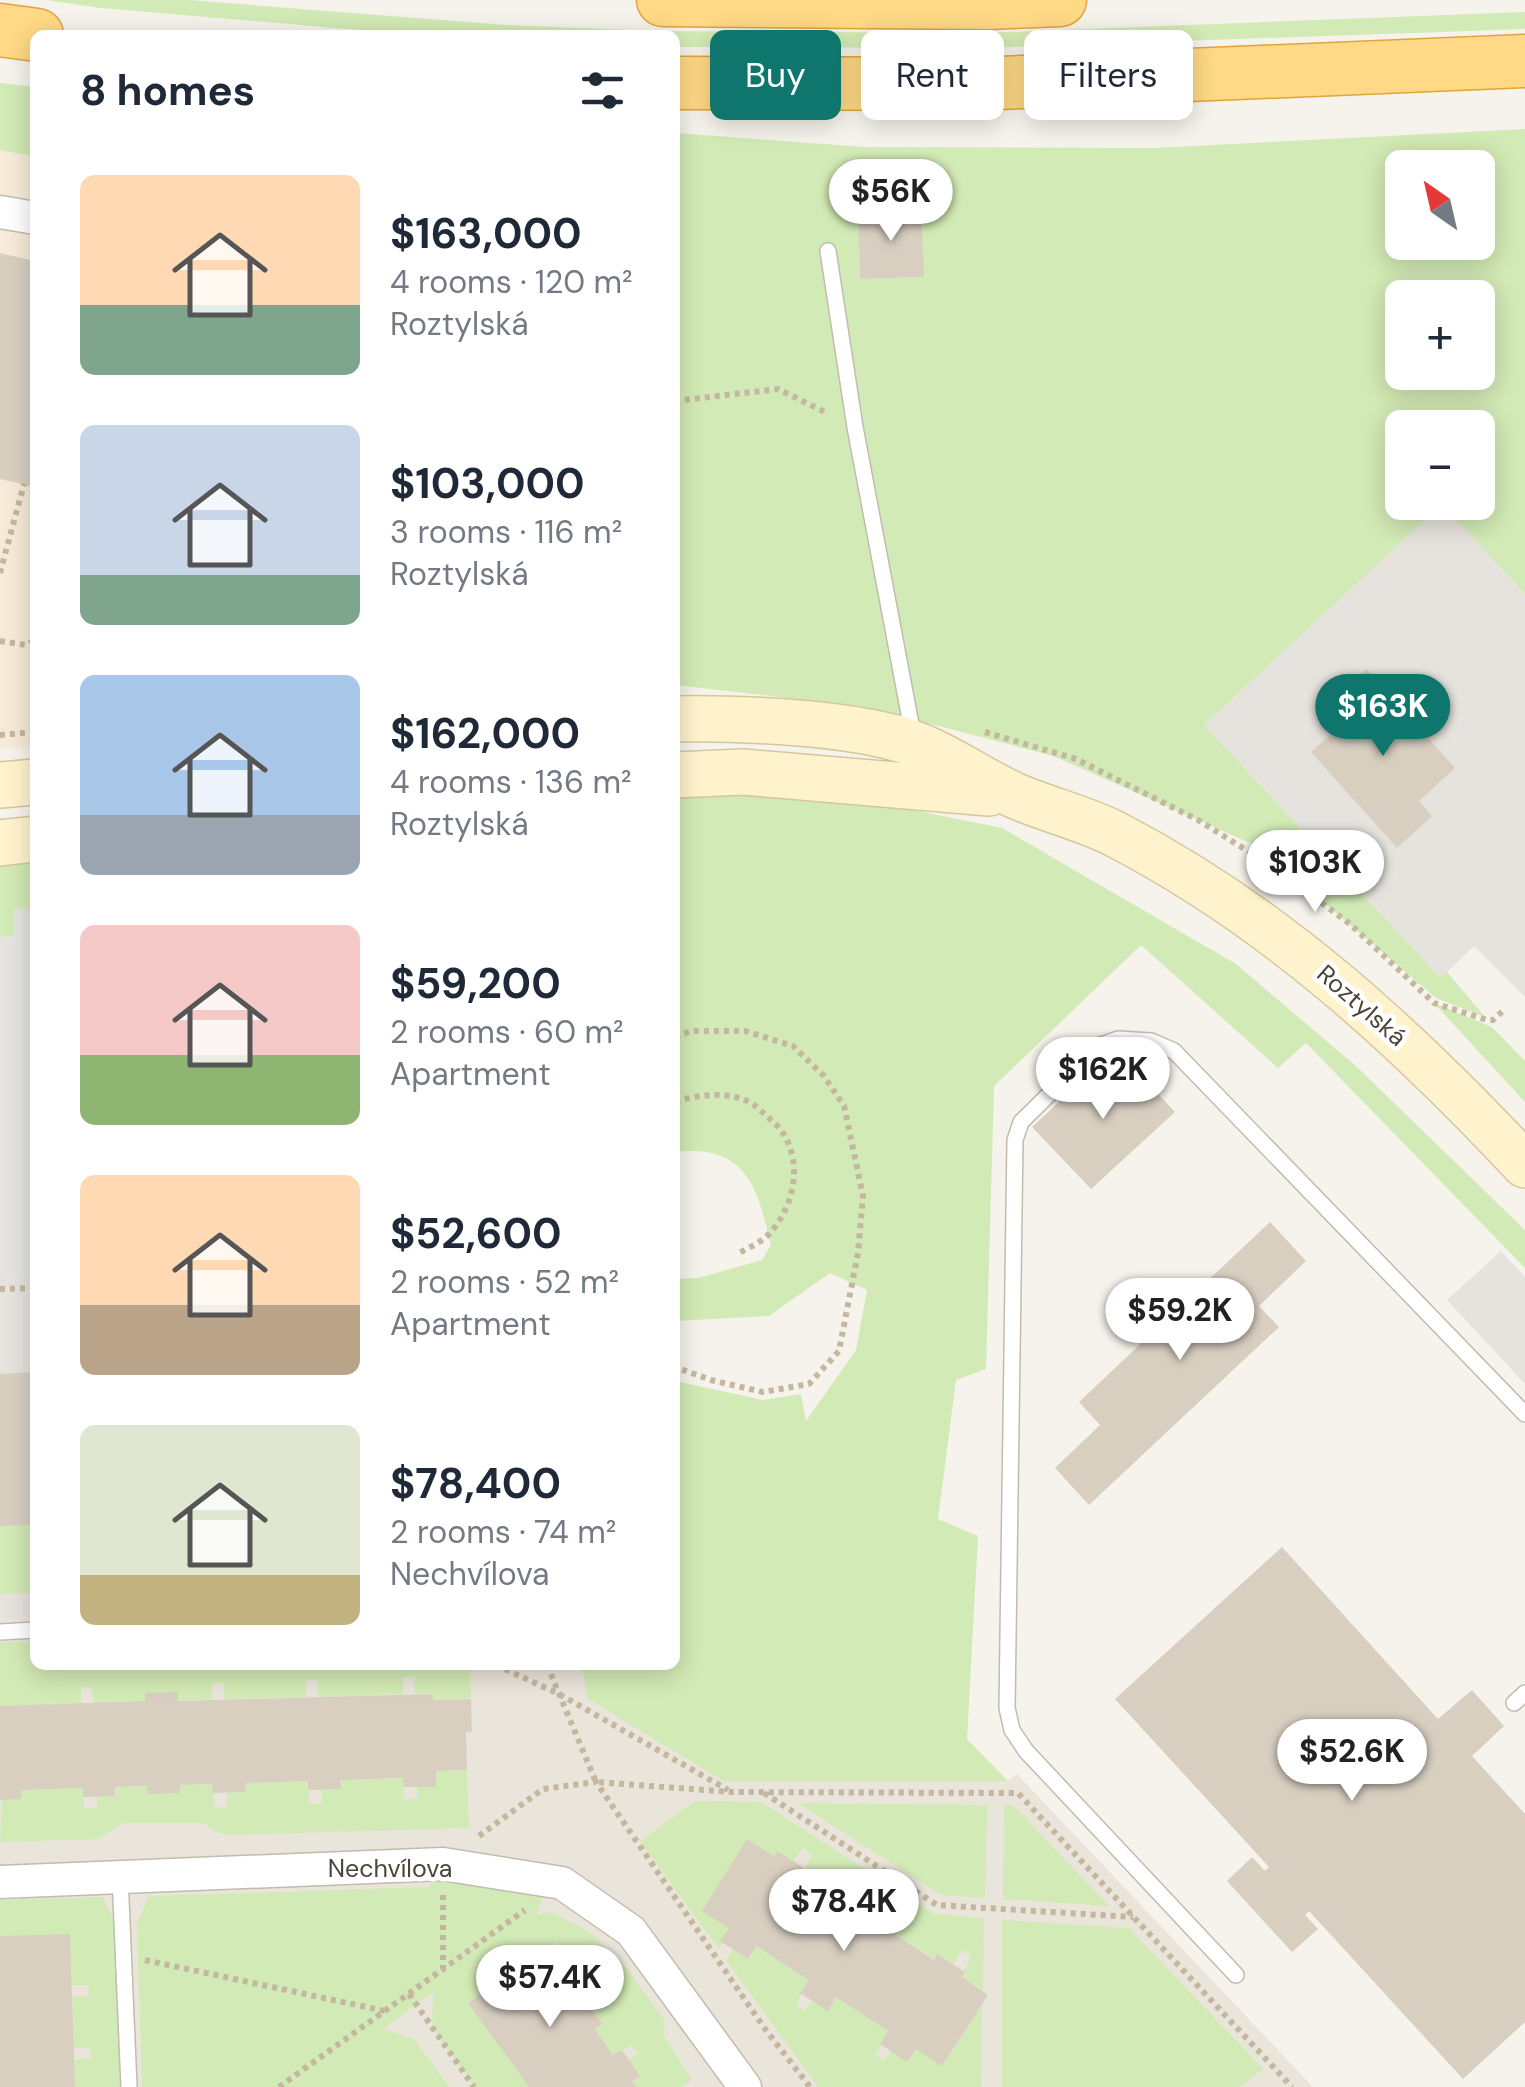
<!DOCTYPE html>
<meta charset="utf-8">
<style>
:root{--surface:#fff;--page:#f6f6f7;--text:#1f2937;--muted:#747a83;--accent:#0f766e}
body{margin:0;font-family:"DM Sans",sans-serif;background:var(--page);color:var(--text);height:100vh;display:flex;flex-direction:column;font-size:38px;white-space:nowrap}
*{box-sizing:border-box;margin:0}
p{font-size:32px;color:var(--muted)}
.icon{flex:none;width:55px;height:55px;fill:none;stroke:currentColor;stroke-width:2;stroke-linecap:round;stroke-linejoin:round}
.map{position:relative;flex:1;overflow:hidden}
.details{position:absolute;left:30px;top:30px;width:650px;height:1640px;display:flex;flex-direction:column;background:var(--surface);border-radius:15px;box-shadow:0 5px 25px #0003}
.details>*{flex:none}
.banner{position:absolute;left:710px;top:30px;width:665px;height:90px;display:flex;gap:20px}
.needle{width:65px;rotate:326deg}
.controls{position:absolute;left:1385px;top:150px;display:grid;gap:20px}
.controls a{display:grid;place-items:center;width:110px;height:110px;border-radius:15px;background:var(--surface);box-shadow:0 5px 25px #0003;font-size:50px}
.price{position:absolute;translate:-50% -85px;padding:0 22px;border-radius:35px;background:#fff;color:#222;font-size:32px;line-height:65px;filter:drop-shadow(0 2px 5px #0008)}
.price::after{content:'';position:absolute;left:50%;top:60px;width:30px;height:22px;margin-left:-15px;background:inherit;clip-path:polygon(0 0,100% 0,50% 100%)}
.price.active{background:var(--accent);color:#fff}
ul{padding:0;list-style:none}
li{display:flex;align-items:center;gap:30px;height:250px;padding:0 50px}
li span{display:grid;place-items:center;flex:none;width:280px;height:200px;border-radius:15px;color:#555}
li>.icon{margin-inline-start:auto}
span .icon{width:120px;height:120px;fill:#fffc;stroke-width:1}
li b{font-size:42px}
h2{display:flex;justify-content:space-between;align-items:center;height:120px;padding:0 50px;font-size:42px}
.tag{padding:0 35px;border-radius:15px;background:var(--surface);box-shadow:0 5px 25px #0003;font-size:35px;line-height:90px}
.tag.active{background:var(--accent);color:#fff}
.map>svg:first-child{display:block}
</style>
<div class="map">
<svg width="1525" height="2087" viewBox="0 0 1525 2087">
<rect width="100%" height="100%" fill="#f6f3ec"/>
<!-- residential -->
<path fill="#eae5da" d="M35 1617V1665H564L583 1673 1007 1781 1017 1774 1313 2087H0V1619Z"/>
<!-- commercial -->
<path fill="#f7ead8" d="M0 150 35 157V747L0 749Z"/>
<!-- industrial -->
<path fill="#e6e2dd" d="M1442 503 1525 594V997L1474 946 1441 978 1204 725Z
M1501 1251 1525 1277V1384L1447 1300Z
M35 1279V1617L0 1619V1280Z"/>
<!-- green -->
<path fill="#d2eab5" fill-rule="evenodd" d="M46 0H189L506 25 656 31 981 33 1525 12V29L982 48 675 47V35H418L101 8Z
M0 83 35 87V157L0 150Z
M1525 129V594L1442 504 1204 725 1440 977 1447 972 1485 1017 1436 998 1257 846 1053 756 866 707 675 685V133L865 147 1155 148ZM1402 168H1478V242H1402ZM921 209 923 277 860 279 858 212ZM1402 298H1478V372H1402ZM1402 428H1478V502H1402Z
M833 794 1002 828 1236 964 1357 1067 1525 1230V1268L1306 1043 1278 1068 1141 945 994 1086 986 1369 956 1380 938 1519 978 1536 967 1739 1008 1781H724L588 1699 583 1673 564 1665H675V1381L763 1400 801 1394 806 1421 856 1350 867 1290 830 1273 769 1316 675 1321V1279L698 1278 762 1260 771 1245C757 1186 746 1144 675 1152V796Z
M35 861V909L14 910 15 936 0 937V865Z
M1434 1003 1492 1027 1525 1061V1102Z
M31 1525V1535L35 1536V1593L0 1594V1526Z
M35 1641V1665H470L471 1698 433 1700V1693L415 1694 414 1677 403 1678V1694L318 1697 317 1680 306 1681V1697L225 1699 224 1683H213L212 1699 178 1701V1692L145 1694V1702L93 1703 92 1687H81V1704L0 1706V1642Z
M467 1770 469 1828 229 1835 216 1832 204 1823H122L98 1839 0 1842 2 1800 21 1799V1790L83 1788 84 1808H97V1796H116L115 1787 147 1786 148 1794 180 1793V1785L212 1784 215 1808 227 1807V1793L245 1792V1783L308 1781 309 1804 322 1803V1790L340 1789 341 1780 403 1778 404 1799 417 1798V1787H436V1771Z
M695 1801 761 1802 934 1914 984 1918 983 1990 962 1977 971 1956 962 1950 953 1964 938 1954 934 1959 882 1926 892 1904 882 1899 874 1912 858 1903 854 1908 803 1874 812 1854 803 1848 793 1861 779 1851 775 1856 748 1840 730 1928 719 1949 640 1841Z
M798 1803 987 1805 985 1898 941 1895Z
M1004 1805H1013L1109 1906 1003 1899Z
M469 1881 543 1892 537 1915 551 1912 591 1933 628 1970 665 2021 664 2036 692 2080 681 2087H637L632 2081 640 2075 629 2060 638 2053 631 2045 614 2055 595 2029 603 2024 592 2008 601 2001 594 1993 576 2003 558 1978 566 1972 555 1957 564 1950 557 1941 469 2003 529 2087H475L432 2028 433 1992 383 2029 415 2040 449 2087H142L137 1923 149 1896 429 1887V1882Z
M103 1897 116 1925 120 2087H75L74 2060 91 2058 90 2048H73L72 1997 89 1996 88 1985H72L70 1934 0 1936V1900Z
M1002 1920 1129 1928 1263 2069 1239 2087H1002Z
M758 1946 809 1979 796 2005 805 2011 812 2000 828 2010 837 1997 889 2030 875 2055 884 2061 891 2051 908 2062 917 2048 943 2065 982 2004 981 2087H818L726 1960 733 1949 749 1959Z"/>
<!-- parking -->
<path fill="#e5e3e0" d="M13 909H35V1279L0 1280V937L14 936Z"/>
<!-- building -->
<path fill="#d8cfc1" d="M921 209 924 277 860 279 858 211Z
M0 253 35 261V487L0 479Z
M1367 669 1455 768 1419 801 1432 816 1397 848 1311 752 1347 720 1331 702Z
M1102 1062 1116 1077 1130 1064 1175 1112 1091 1189 1032 1127Z
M1270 1222 1306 1261 1259 1306 1279 1327 1089 1505 1055 1468 1100 1425 1079 1402Z
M35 1372V1525L0 1526V1374Z
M1282 1547 1438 1719 1472 1690 1504 1726 1472 1756 1525 1814V2022L1463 2079 1309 1911 1305 1915 1318 1929 1292 1952 1227 1881 1252 1857 1265 1871 1269 1867 1115 1699Z
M178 1692V1701L433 1694V1700L471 1699 472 1732H466L467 1770 436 1771V1787H403V1778L340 1780 341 1789 308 1790V1781L245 1783 246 1792 213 1793 212 1784 180 1785V1793L147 1794V1786L115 1787V1796L83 1797V1788L21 1790V1799L0 1800V1706L145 1701V1693Z
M747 1839 774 1856 778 1851 805 1869 802 1874 854 1908 858 1903 885 1921 882 1926 934 1960 937 1954 965 1972 962 1977 988 1995 942 2066 916 2049 907 2062 880 2044 888 2031 836 1997 828 2011 800 1993 809 1980 757 1946 748 1959 720 1941 729 1928 702 1911Z
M70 1934 75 2087H0V1936Z
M547 1947 566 1973 558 1978 576 2003 584 1998 603 2024 595 2029 613 2055 622 2050 640 2076 632 2081 637 2087H529L468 2003Z"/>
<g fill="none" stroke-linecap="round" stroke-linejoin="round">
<defs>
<path id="service" d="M828 251 855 427 913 735
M0 1632 35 1630
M1514 1703 1525 1693
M120 1876 129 2087
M1236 1975 1026 1751 1012 1730 1007 1708 1015 1140 1021 1122 1098 1046 1118 1039 1151 1041 1174 1051 1525 1414"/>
<path id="minor" d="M0 212 35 218
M0 1882 443 1864 562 1883 631 1931 745 2087"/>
<path id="secondary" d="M675 719C741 718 855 722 915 744 950 757 982 781 1016 796 1048 810 1084 818 1115 834 1275 917 1403 1035 1525 1165
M675 775 743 772 989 793
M0 785 35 782
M0 843 35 839"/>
<path id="trunk" d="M663 0 987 3 1060 0
M0 30 37 35
M675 83 976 84 1525 61"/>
</defs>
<!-- service casing -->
<use href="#service" stroke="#c2bbae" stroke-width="18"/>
<!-- minor casing -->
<use href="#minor" stroke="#c2bbae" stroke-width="35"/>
<!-- secondary casing -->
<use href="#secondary" stroke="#d6c79b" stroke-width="48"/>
<!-- trunk casing -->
<use href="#trunk" stroke="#e0a43c" stroke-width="55"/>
<!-- path -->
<path stroke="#c4b79f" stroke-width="6" stroke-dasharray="5 5" stroke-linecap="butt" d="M675 401 778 389 827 413
M0 573 24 484
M0 641 26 645 35 640
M985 732 1076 759 1198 820 1275 868 1350 924 1434 1003 1487 1020H1493L1505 1009
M0 735 35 732
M675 1037 691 1031H745L793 1046 824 1076 844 1106 863 1196 858 1253 839 1351 809 1384 763 1392 711 1380 675 1367
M675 1101C698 1096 722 1091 745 1100 754 1103 763 1113 770 1119 807 1149 798 1207 765 1238 757 1244 746 1249 737 1254
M0 1289 35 1288
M496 1665 559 1694 728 1790
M547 1665 596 1782 732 1792 1018 1793 1292 2087
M764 1793 937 1905 1133 1917
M479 1836 543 1789 596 1782 765 2029 810 2087
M443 1895V1969
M145 1960 385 2011
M409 1994 474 2087
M279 2087 525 1910"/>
<!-- service -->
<use href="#service" stroke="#fff" stroke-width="15"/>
<!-- minor -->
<use href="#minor" stroke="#fff" stroke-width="32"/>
<!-- secondary -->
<use href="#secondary" stroke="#fff3cd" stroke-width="45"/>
<!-- trunk -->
<use href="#trunk" stroke="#ffd985" stroke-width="52"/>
</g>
<g text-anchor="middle" stroke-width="9" stroke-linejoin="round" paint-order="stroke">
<!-- street labels -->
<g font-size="25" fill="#4b4439" stroke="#fff">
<text transform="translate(1362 1005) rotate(41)" y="9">Roztylská</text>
<text x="390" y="1877">Nechvílova</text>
</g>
</g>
</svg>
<div class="controls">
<a><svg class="needle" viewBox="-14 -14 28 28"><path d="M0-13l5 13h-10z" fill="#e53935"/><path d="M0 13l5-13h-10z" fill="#747a83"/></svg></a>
<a>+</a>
<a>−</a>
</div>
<b class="price" style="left:891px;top:244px">$56K</b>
<b class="price active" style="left:1383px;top:759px">$163K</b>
<b class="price" style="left:1315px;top:915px">$103K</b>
<b class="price" style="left:1103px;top:1122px">$162K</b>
<b class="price" style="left:1180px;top:1363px">$59.2K</b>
<b class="price" style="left:1352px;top:1804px">$52.6K</b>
<b class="price" style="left:844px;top:1954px">$78.4K</b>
<b class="price" style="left:550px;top:2030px">$57.4K</b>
<div class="banner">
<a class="tag active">Buy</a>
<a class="tag">Rent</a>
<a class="tag">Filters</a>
</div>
<section class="details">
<h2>8 homes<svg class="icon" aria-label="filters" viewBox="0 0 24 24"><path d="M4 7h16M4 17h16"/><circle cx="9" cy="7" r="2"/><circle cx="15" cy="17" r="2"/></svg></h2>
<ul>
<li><span style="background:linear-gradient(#ffd9b3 65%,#7fa58c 0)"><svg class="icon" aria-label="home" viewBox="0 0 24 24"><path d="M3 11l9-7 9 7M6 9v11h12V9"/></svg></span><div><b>$163,000</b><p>4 rooms · 120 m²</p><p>Roztylská</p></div></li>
<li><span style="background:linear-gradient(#c9d6e8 75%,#7fa58c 0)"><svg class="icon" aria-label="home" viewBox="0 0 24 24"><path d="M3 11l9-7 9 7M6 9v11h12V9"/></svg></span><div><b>$103,000</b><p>3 rooms · 116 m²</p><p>Roztylská</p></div></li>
<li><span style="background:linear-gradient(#a9c7e8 70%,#9aa5b1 0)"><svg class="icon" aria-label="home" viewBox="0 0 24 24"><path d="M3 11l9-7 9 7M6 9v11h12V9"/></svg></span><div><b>$162,000</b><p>4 rooms · 136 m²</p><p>Roztylská</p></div></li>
<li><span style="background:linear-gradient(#f6c9c9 65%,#8fb573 0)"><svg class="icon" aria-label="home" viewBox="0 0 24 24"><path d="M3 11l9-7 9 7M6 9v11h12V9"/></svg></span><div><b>$59,200</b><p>2 rooms · 60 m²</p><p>Apartment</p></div></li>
<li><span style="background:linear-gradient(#ffd9b3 65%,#b9a48a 0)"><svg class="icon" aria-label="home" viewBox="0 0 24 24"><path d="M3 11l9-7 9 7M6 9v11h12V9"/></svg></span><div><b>$52,600</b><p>2 rooms · 52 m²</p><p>Apartment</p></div></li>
<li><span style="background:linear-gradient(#dfe7d0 75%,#c2b280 0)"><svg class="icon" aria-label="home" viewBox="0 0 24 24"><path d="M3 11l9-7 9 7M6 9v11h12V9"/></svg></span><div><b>$78,400</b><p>2 rooms · 74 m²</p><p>Nechvílova</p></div></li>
</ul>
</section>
</div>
